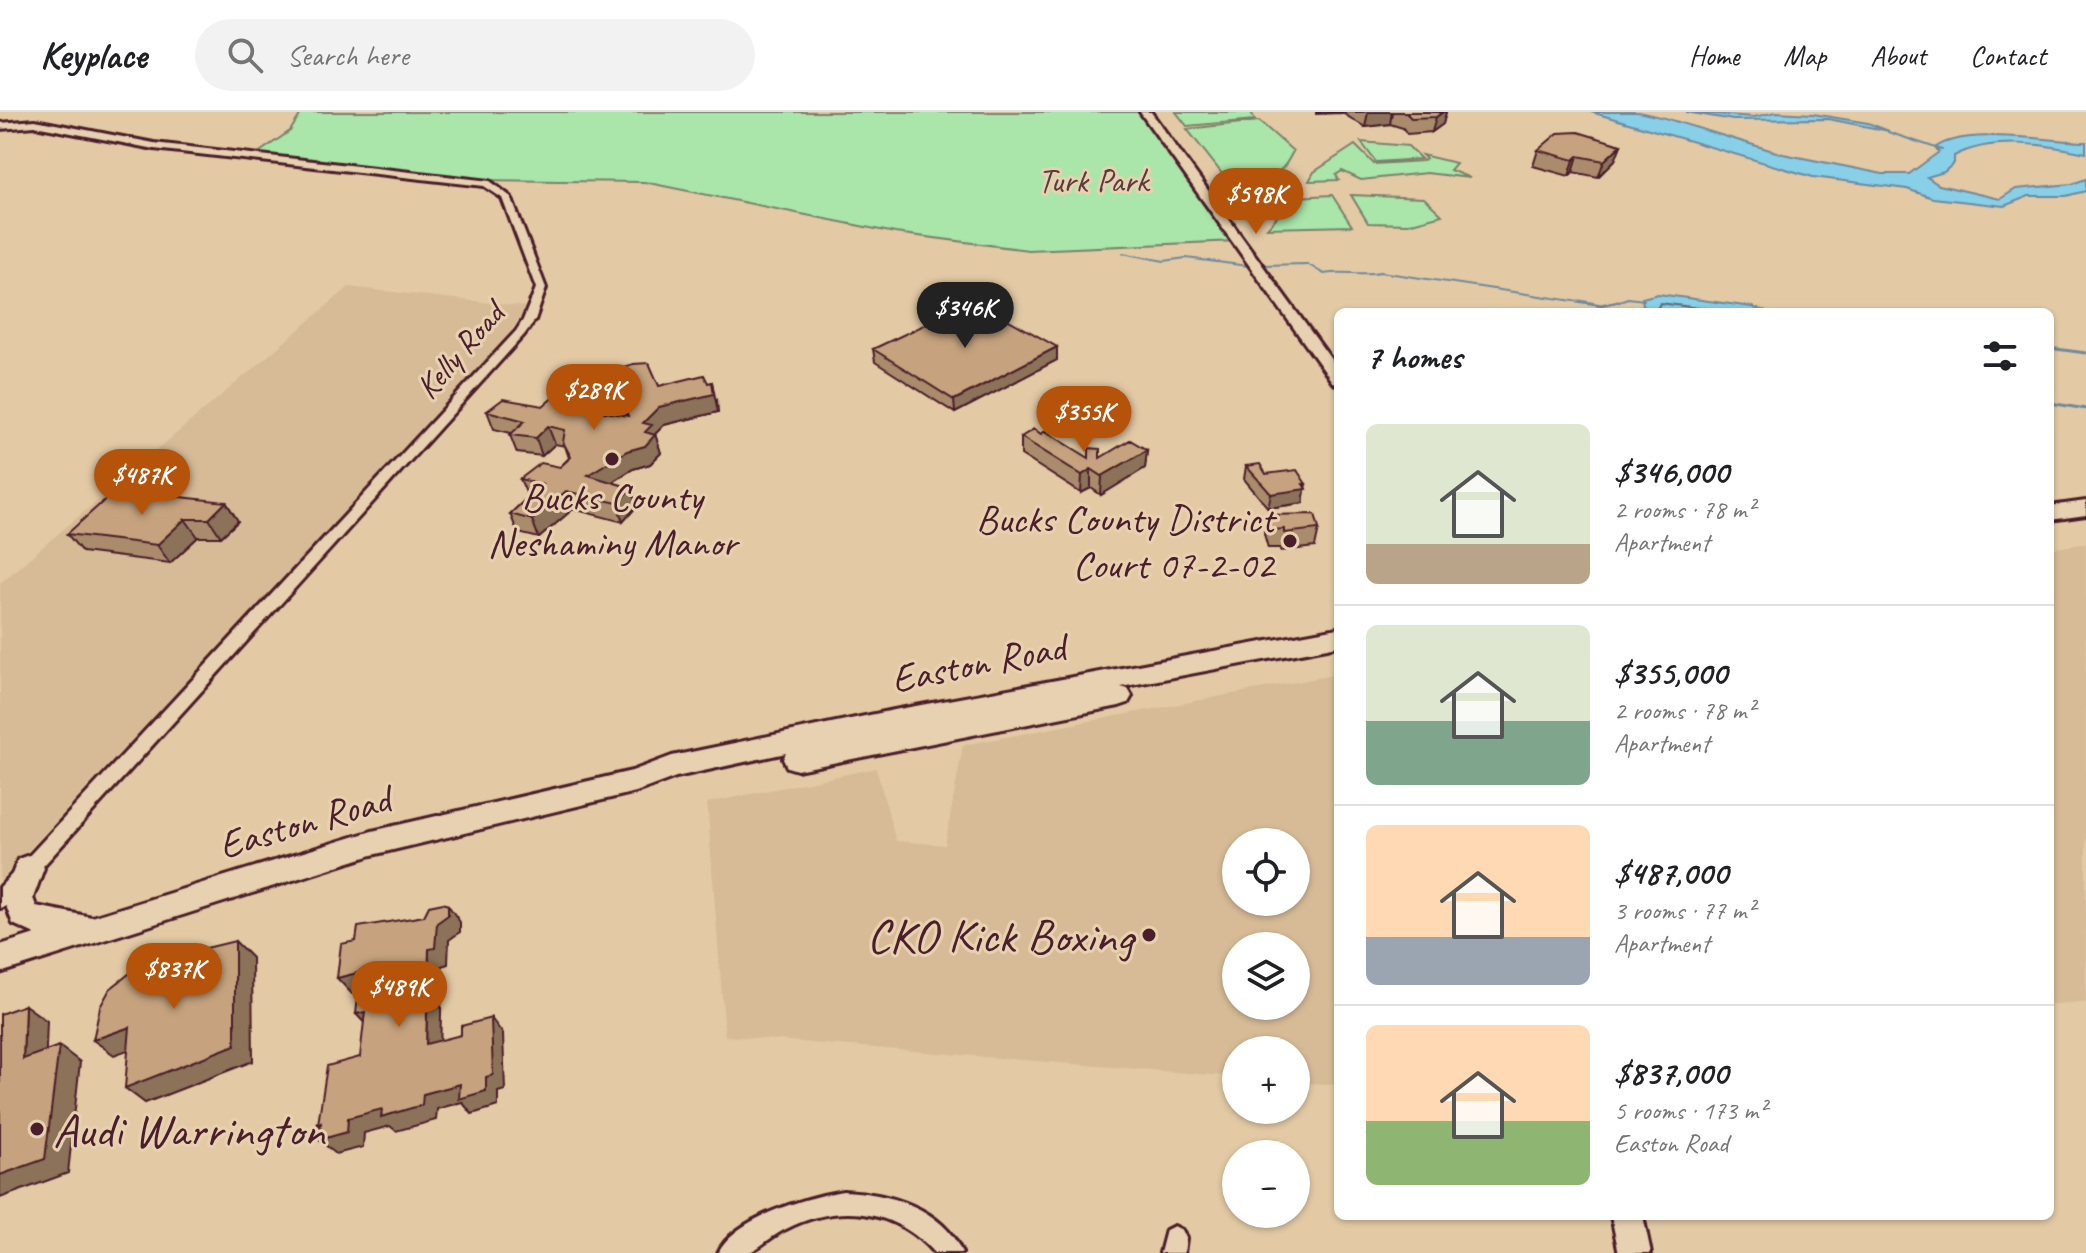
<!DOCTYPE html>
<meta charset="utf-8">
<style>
:root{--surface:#fff;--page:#f2f2f2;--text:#202124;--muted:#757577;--line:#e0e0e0;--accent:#b45309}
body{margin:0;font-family:Caveat,sans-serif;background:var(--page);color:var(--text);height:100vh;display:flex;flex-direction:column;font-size:30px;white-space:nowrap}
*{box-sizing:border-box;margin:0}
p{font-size:26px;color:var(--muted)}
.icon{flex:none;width:44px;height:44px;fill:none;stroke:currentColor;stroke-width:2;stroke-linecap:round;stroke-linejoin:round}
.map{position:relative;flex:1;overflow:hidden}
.sheet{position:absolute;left:1334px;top:196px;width:720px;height:912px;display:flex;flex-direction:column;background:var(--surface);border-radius:12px;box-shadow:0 2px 6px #0004}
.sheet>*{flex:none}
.buttons{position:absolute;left:1222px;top:716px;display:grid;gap:16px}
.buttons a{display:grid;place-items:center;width:88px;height:88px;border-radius:50%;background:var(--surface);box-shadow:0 2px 6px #0004;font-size:40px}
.price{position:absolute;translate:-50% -68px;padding:0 18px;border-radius:28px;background:var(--accent);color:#fff;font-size:26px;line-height:52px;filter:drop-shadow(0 2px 4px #0008)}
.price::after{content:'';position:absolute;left:50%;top:48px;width:24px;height:18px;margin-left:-12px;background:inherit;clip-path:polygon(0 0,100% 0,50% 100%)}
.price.on{background:#222;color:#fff}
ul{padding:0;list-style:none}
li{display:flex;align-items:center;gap:24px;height:200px;padding:0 32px}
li+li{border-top:2px solid var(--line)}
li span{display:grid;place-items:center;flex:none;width:224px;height:160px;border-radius:12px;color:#555}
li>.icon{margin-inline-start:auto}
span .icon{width:96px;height:96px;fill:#fffc;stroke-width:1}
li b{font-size:34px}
h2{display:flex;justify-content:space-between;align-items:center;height:96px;padding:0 32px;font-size:34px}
header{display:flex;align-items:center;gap:48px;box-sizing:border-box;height:112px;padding:0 40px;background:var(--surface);border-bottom:2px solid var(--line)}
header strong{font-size:38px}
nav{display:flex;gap:44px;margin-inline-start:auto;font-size:28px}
.search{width:560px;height:72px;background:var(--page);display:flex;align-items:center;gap:20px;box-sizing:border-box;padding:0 28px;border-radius:44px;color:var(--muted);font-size:30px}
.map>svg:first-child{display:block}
</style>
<header>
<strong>Keyplace</strong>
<div class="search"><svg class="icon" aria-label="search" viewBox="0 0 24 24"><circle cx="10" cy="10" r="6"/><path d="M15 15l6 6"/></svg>Search here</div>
<nav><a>Home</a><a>Map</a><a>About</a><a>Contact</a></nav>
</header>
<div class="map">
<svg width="2086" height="1141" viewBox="0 0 2086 1141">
<rect width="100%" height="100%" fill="#e3caa5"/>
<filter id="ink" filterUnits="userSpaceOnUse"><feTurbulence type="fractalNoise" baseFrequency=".0125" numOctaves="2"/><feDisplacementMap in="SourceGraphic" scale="16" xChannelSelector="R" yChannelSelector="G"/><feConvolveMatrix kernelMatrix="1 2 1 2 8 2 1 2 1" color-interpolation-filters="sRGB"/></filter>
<g filter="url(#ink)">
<!-- built -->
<path fill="#d7bb97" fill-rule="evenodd" d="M349 175 527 195 505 228 0 769V471Z
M2086 431V891L2050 892V437Z
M1338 562V973L1296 970V938H1236V965L725 924 707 691 876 656 896 729 945 733 963 633ZM1236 730H1296V790H1236ZM1296 834V894H1236V834Z"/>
<!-- green -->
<path fill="#aae5aa" stroke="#7a826a" stroke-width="2" d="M302 0H1145L1237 129 1028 138 895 121 644 70 473 68 251 46 290 19Z
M1176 0H1251L1255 8 1187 14Z
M1259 9 1293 39C1278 73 1259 68 1227 68L1187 17Z
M1361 30 1408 34 1421 47 1376 50Z
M1355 33 1374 52 1423 49 1426 47 1422 43 1456 51 1450 58 1470 66 1426 61 1361 68 1342 59 1336 63 1339 68 1309 69 1314 60Z
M1332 83 1352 114 1267 116 1295 85Z
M1351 83 1424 86 1442 103 1408 112 1368 111Z"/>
<!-- water -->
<path fill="#87d0e8" stroke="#6f899c" stroke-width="2" d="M1591 0H1638L1665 6 1783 42 1883 62H1909L1939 40 1935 36C1961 14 2049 29 2086 30V41C2044 32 1992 24 1954 44V51L1944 60 1927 65 1939 73 2000 87 2016 77 2072 72 2086 67V79L2066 84H2029L2004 94 1933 86 1907 77 1813 65Z
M1686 0 1754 5 1776 0 1813 2 1868 11 1889 19 1828 7 1733 8Z
M1658 182 1752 195 1766 200H1652L1643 193 1642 186Z"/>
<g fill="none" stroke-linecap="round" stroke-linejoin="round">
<!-- shore -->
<path stroke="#626677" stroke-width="2" d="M1656 200 1660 191 1729 200"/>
<!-- stream-far1 -->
<path stroke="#6f899c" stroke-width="2" d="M1888 20 1942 38
M1123 141 1164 149 1186 146 1248 154
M1262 153 1307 152 1324 162C1343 158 1361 164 1381 160L1587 191
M1613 191 1628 186 1644 188"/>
<!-- stream -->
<path stroke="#6f899c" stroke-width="3" d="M1580 189 1601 193 1618 189
M2056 237 2086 241
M2050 291 2086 297"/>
<defs>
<path id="minor" d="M35 8 154 31 490 69 511 85 546 176 535 208 524 223 7 794 0 796V775L516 219 523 208 536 176 502 86 484 74 154 37 35 14 0 17V11Z
M843 1079C887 1081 943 1095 962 1141H934C895 1097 839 1090 786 1117 774 1122 760 1136 749 1140 742 1141 727 1141 718 1141 733 1106 808 1085 843 1079Z
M1174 1114 1182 1118 1186 1126 1184 1141H1160L1166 1118Z"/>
<path id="tertiary" d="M1140 0H1151L1338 257V273L1333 271Z"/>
<path id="secondary" d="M1611 1104H1643L1651 1141H1619Z"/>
<path id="trunk" d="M2086 389V403L2050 408V394Z
M1338 516V534L1121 575 1128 577 1132 584 1128 591 1119 594 797 658 787 655 783 647 786 641 676 665 636 680 372 743 0 861V833L35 822 13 812 3 786 18 747 29 743 40 747 44 756 33 786 36 794 92 805 372 719 632 659 672 644 894 598Z"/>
</defs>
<!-- minor casing -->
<use href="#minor" stroke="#4a1f2b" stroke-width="6"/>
<!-- tertiary casing -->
<use href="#tertiary" stroke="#4a1f2b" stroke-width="6"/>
<!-- secondary casing -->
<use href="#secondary" stroke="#4a1f2b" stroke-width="6"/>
<!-- trunk casing -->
<use href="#trunk" stroke="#4a1f2b" stroke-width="6"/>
<!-- minor -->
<use href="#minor" fill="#e7d1b0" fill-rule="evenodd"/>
<!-- tertiary -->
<use href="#tertiary" fill="#e7d1b0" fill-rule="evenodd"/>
<!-- secondary -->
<use href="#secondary" fill="#e7d1b0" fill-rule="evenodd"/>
<!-- trunk -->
<use href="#trunk" fill="#e7d1b0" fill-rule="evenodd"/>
</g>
<!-- wall -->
<path fill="#aa8c6c" stroke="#4a1f2b" stroke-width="2" d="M1316 0H1446L1443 12 1432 20 1407 22 1403 16 1390 12 1365 15 1342 1 1316 2Z
M1621 33 1615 48 1598 65 1573 60 1569 64 1533 54 1538 38Z
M1057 235V248L955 301 875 250 873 237Z
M611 259 659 274 717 287 718 300 664 313 655 322 661 341 650 352 633 357 612 370 631 376 637 394 623 410 573 397 539 426 518 421 510 402 528 385 520 367 560 355 569 346 565 334 555 332 542 344 517 341 510 323 511 321 494 317 487 299 604 289 594 298 627 304Z
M1021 325 1089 346H1100L1147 338 1145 356 1101 383 1091 376 1081 381 1021 343Z
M1246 354 1305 376 1303 391 1268 396 1244 367Z
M226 390 238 409 221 425H198L170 451 82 440 67 422Z
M1267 403 1319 417 1315 435 1281 439 1280 436H1268L1264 422Z"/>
<!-- shaded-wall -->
<path fill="#8b7258" stroke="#4a1f2b" stroke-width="2" d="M1368 0H1392L1390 12 1365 15Z
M1443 0H1446L1443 12 1432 20 1436 5Z
M1621 33 1615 48 1598 65 1604 49Z
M1578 44 1573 60 1569 64 1574 48Z
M1057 235V248L955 301 954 288Z
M712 270 718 300 664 313 655 322 661 341 650 352 633 357 594 381 588 363 659 295Z
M598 271 604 289 579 312 572 294Z
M548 314 555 332 542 344 536 326Z
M1147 338 1145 356 1101 383 1102 364Z
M1091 357V376L1081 381 1082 363Z
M1306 372 1303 391 1268 396 1271 382Z
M631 376 637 394 623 410 617 391Z
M566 379 573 397 539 426 532 408Z
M226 390 238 409 221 425 209 407Z
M185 407 198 425 170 451 157 433Z
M448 793 460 810V820L449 828 448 852 442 854 440 948 426 932 429 837 437 811Z
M235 829 252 846 253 949 145 991 125 976Z
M361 860 375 877 352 882 337 866Z
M25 893 47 909 45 962 23 947Z
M365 900 371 918 356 902Z
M491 906 503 922 505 978 498 980V994L472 1002 462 990 437 997 436 1008 396 1019 390 1014 364 1021 363 1035 336 1042 319 1028 332 1024 318 1012 348 1006 423 982 486 965Z
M130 915 150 930 114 943 93 928Z
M59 934 80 950 68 1061 0 1086V1063Z"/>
<!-- building -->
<path fill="#c6a37e" stroke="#4a1f2b" stroke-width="2" d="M1405 0H1443L1436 5 1411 6Z
M1578 20 1621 33 1604 49 1578 44 1574 48 1538 38 1558 21Z
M975 189 1057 235 954 288 873 237Z
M649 251 659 274 704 263 708 271 712 270 714 282 659 295 643 311 652 313 645 320 655 323 645 334 627 339 588 363 631 376 617 391 566 379 532 408 510 402 542 372 520 367 541 351 560 355 571 345 563 330 565 318 548 314 536 326 510 323 525 309 487 299 503 287 543 294 576 266 598 271 572 294 628 304 611 259 633 252Z
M1034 317 1041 322 1045 319 1089 346V336L1100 337V346L1130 328 1147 338 1102 364 1091 357 1082 363 1021 325Z
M1260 352 1266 362 1297 358 1306 372H1303L1306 377 1271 382 1246 354Z
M116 378 226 390 209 407H185L157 433 67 422Z
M1315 402 1319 417 1284 421V417L1271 418 1267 403Z
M443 791 448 793V803L437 811 435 836 429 837 426 932 461 923V914L491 906 493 963 486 965V979L459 987 460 972 423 982 422 993 381 1005 382 997 348 1006 347 1020 319 1028 321 1011 318 1012 327 954 360 945 365 900 356 902 361 860 337 866 341 832 356 829 358 815 424 804 429 794Z
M235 829V933L125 976 130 915 93 928 100 895 110 877 130 861 157 848Z
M25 893 23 947 59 934 45 1047 0 1063V902Z"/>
</g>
<!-- markers -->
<g fill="#4a1f2b" stroke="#e7d1b0" stroke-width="3">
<circle cx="612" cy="347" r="8"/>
<circle cx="1290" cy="429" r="8"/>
<circle cx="1149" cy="823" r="8"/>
<circle cx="37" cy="1017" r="8"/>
</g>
<g text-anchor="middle" stroke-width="6" stroke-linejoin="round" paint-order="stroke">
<!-- far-park labels -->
<g font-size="34" fill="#583d3e" stroke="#e7d1b0">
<text x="1093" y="80">Turk Park</text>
</g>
<!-- far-street labels -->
<g font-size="34" fill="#4a1f2b" stroke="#e7d1b0">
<text transform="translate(459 238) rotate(-49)" y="12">Kelly Road</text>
</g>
<!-- poi labels -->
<g font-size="40" fill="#4a1f2b" stroke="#e7d1b0">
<text x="612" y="398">Bucks County<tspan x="612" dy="46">Neshaminy Manor</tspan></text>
<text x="1274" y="420" text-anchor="end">Bucks County District<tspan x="1274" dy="46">Court 07-2-02</tspan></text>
</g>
<!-- street labels -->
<g font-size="40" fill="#4a1f2b" stroke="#e7d1b0">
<text transform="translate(978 550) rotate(-11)" y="14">Easton Road</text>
<text transform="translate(304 709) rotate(-16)" y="14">Easton Road</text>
</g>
<!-- near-poi labels -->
<g font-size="48" fill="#4a1f2b" stroke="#e7d1b0" text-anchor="end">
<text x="1133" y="840">CKO Kick Boxing</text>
<text x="53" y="1034" text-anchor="start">Audi Warrington</text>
</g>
</g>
</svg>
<div class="buttons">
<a><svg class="icon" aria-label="locate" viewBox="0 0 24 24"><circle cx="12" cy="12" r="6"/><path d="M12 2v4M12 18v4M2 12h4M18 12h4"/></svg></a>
<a><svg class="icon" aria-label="layers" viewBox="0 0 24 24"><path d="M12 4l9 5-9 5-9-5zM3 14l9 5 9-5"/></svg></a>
<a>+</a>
<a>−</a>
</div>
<b class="price" style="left:1256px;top:124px">$598K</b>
<b class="price on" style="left:965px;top:238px">$346K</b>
<b class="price" style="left:594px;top:320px">$289K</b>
<b class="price" style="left:1084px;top:342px">$355K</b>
<b class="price" style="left:142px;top:405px">$487K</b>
<b class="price" style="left:174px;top:899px">$837K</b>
<b class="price" style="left:399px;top:917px">$489K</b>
<section class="sheet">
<h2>7 homes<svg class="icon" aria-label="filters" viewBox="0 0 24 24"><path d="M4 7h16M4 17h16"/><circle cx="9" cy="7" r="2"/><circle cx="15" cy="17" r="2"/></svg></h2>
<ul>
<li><span style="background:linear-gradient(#dfe7d0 75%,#b9a48a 0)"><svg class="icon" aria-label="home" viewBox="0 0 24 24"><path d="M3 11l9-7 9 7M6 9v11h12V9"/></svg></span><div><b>$346,000</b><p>2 rooms · 78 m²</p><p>Apartment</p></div></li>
<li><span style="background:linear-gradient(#dfe7d0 60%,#7fa58c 0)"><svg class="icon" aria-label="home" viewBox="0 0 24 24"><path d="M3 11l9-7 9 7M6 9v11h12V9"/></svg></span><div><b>$355,000</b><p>2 rooms · 78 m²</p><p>Apartment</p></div></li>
<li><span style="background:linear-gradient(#ffd9b3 70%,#9aa5b1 0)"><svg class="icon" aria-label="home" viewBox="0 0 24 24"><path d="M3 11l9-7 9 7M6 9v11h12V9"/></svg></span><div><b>$487,000</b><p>3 rooms · 77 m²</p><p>Apartment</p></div></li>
<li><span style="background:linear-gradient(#ffd9b3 60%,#8fb573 0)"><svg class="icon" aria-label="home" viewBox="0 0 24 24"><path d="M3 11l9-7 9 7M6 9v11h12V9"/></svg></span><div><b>$837,000</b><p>5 rooms · 173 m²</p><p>Easton Road</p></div></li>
</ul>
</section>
</div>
